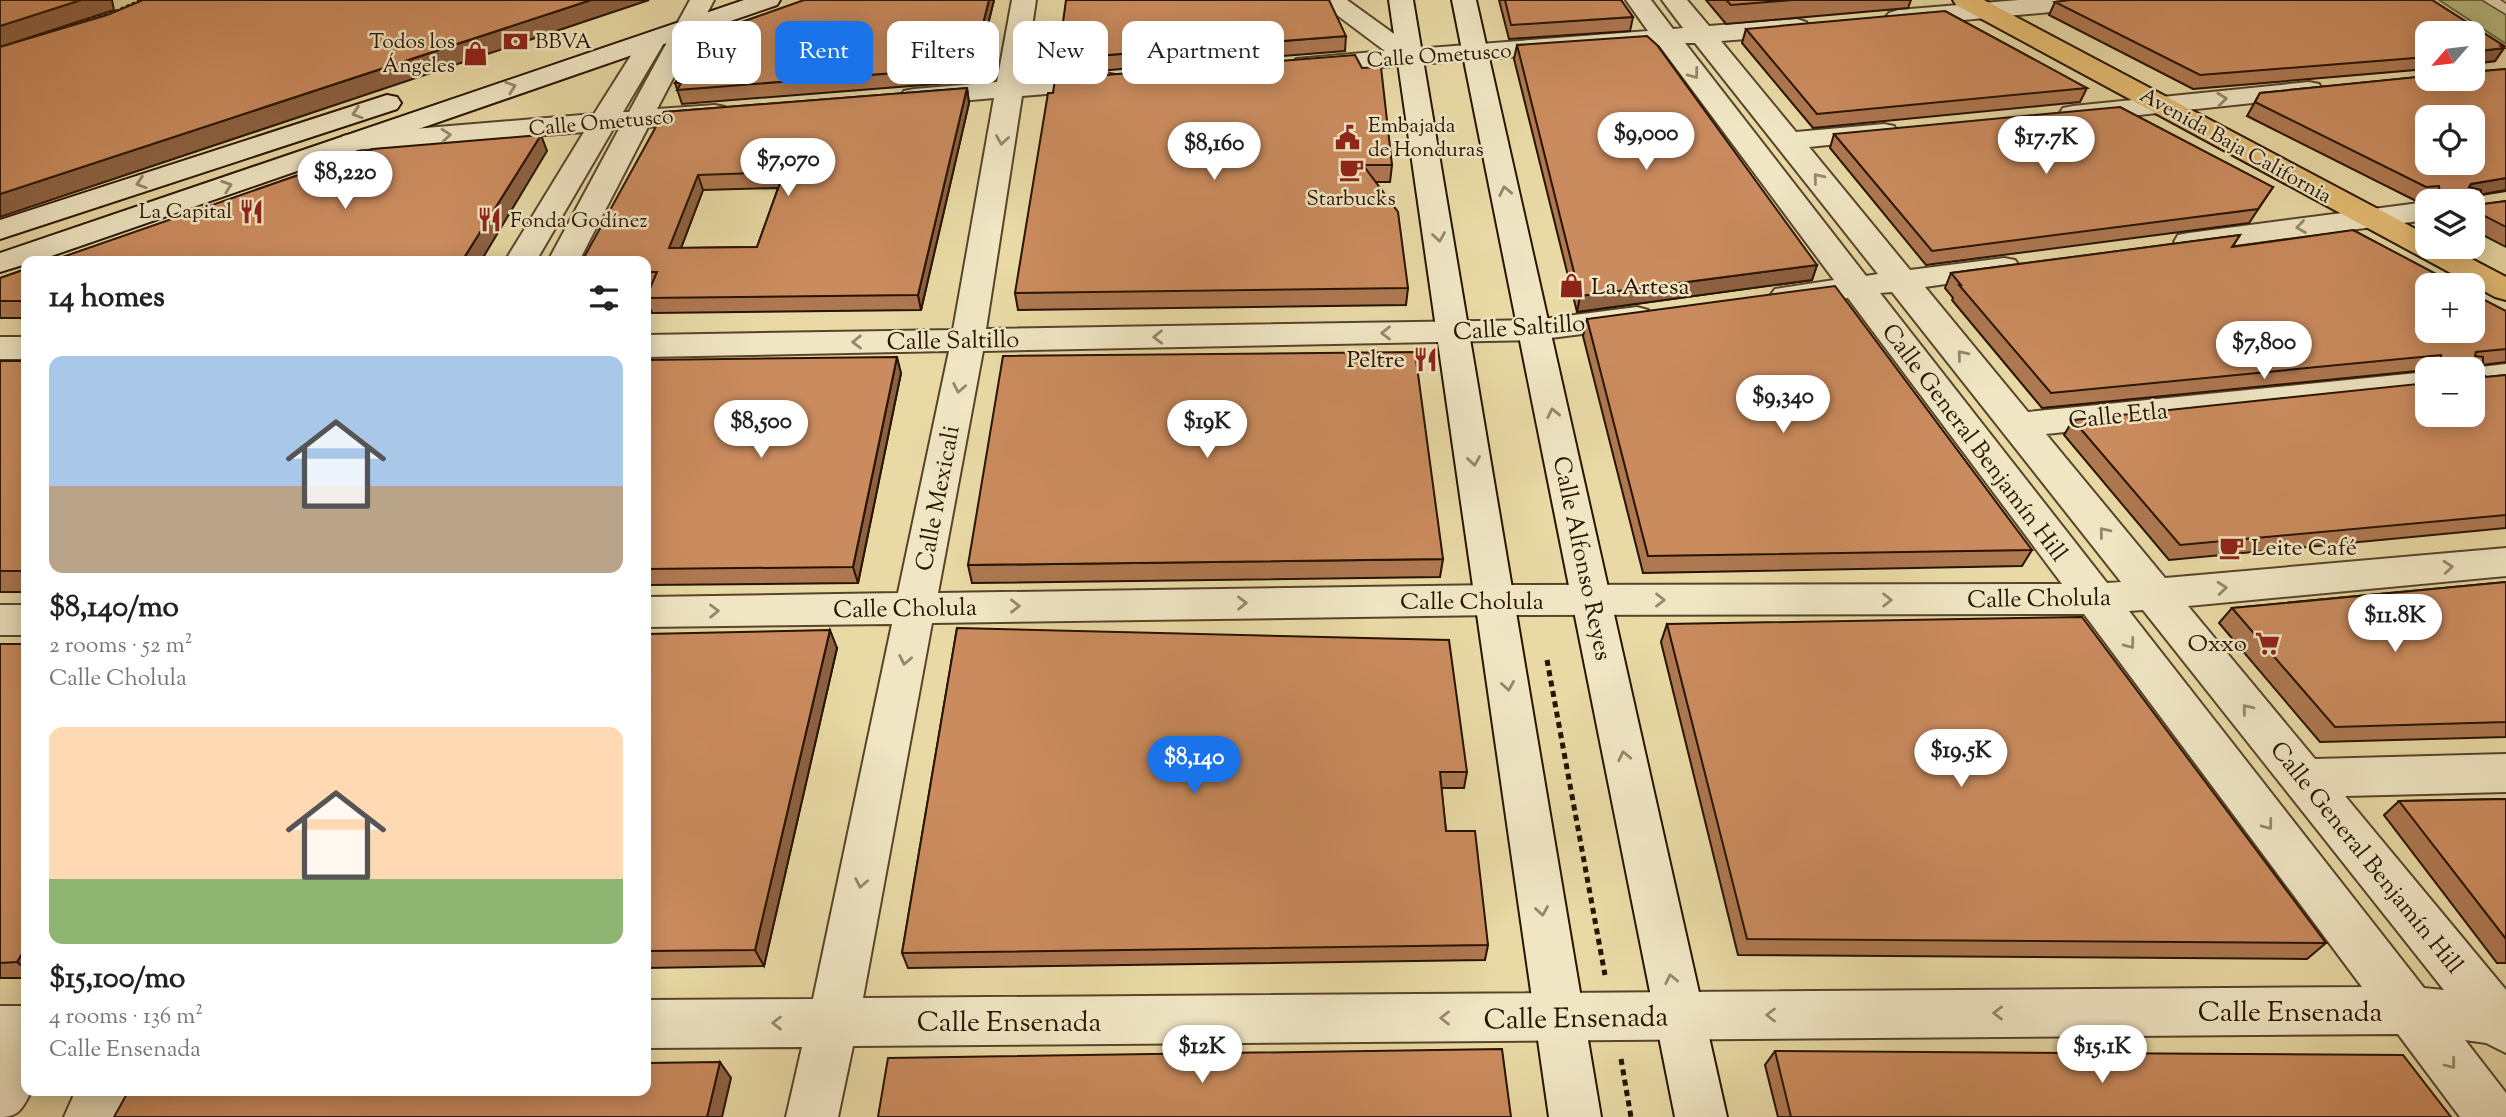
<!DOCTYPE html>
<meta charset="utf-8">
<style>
:root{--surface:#fff;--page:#f6f6f6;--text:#222;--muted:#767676;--accent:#1a73e8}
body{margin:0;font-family:"Sorts Mill Goudy",serif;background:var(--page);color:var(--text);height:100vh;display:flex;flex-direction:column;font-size:26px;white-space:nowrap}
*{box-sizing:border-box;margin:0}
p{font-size:23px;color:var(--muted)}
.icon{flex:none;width:38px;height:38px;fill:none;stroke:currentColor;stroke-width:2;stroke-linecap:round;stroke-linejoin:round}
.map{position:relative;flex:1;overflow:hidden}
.sheet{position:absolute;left:21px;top:256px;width:630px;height:840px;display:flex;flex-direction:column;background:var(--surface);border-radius:14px;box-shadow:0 4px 18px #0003}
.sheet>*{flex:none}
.guide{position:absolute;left:672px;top:21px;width:665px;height:63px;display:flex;gap:14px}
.needle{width:46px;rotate:242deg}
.tools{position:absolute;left:2415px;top:21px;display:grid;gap:14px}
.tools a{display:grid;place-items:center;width:70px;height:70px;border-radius:14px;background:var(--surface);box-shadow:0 4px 18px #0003;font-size:35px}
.price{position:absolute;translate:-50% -60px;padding:0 16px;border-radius:24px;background:#fff;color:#222;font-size:23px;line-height:46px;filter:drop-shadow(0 2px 4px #0008)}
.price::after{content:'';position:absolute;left:50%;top:42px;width:21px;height:16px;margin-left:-10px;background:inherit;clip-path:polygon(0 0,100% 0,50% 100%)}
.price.selected{background:var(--accent);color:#fff}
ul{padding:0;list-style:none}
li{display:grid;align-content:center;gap:14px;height:371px;padding:0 28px}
li span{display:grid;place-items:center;height:217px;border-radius:14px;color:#555}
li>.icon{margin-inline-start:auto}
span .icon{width:126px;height:126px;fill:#fffc;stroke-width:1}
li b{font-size:30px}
h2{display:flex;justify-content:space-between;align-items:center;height:84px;padding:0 28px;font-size:30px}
.pill{padding:0 24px;border-radius:14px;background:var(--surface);box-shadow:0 4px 18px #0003;font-size:24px;line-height:63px}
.pill.selected{background:var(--accent);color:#fff}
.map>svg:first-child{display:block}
</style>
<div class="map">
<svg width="2506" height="1117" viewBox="0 0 2506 1117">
<rect width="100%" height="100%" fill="#e8d9a5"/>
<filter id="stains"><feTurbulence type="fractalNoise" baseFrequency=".00286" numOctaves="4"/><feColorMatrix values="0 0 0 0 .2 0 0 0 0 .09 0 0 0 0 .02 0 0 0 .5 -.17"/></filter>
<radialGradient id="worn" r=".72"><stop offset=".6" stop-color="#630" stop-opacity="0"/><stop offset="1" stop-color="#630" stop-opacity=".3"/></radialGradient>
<!-- green -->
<path fill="#b9be83" stroke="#706842" stroke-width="2" d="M2439 0H2485L2506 14V44Z"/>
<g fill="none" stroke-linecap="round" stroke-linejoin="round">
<defs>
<path id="service" d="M2483 0H2500L2506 4V14Z"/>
<path id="minor" d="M690 0H714L657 109 715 105 725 107 729 113 725 119 715 121 648 127 579 261H548L619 129H613L536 261H505L584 132 353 150 343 148 339 142 343 136 353 134 594 114 642 38 651 35 660 38 664 43 623 112H629Z
M1012 0H1036L1024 80 1106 73 1115 75 1119 81 1115 87 1106 89 1022 96 986 329 1535 320 1637 307 1648 310 1653 317 1648 324 1637 327 1535 340 983 351 938 593 1495 585 2062 584 1848 298 1786 306 1775 303 1770 296 1775 289 1834 280 1659 45 1305 73 1296 71 1292 65 1296 59 1385 51 1317 0H1347L1415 49 1648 31 1626 0H1651L1673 29 1683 28 1662 0H1687L1709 26 1797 19 1806 22 1810 27 1806 32 1797 35 1721 41 1796 132 1884 124 1894 126 1898 132 1894 138 1809 147 1910 270 2004 258 2015 260 2020 267 2015 274 1925 287 2028 412 2427 372V394L2046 434 2165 578 2506 548V576L2188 606 2315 759 2506 754V792L2345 796 2506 990V1053L2486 1043 2465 1040 2506 1093V1117H2460L2398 1034 853 1046 838 1117H786L802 1047 646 1048V1000L813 999 892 624 646 627V597L898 593 949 351 646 357V335L953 330 994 98 914 105 904 103 900 97 904 91 914 89 997 82ZM1685 43H1695L1878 274 1866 276ZM1892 292 2121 582 2107 583 1880 293ZM2143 610 2444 990 2424 988 2129 611ZM2084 614 2362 987 863 998 932 623 1495 615Z
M2019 0H2117L2114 5 2105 7 1898 26 1889 23 1885 18 1889 13 1898 10Z
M2309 82 2319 84 2322 90 2319 96 2073 122 2063 120 2059 114 2063 108 2073 106Z
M2427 202V220L2189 251 2178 249 2174 242 2178 235 2189 233Z
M0 337H26V359H0Z
M2506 364V386L2473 389V369H2464Z
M0 605H26V635H0Z
M0 1006H26V1090H32C23 1107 20 1117 0 1117Z
M76 1090H131L119 1117H64Z"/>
<path id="secondary" d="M744 0H780L777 5 37 261H26V264L0 272V253Z
M1389 0H1413L1601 1117H1549Z
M1452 0H1476L1727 1117H1675Z
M387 95 397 97 401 103 397 109 0 239V220Z"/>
<path id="primary" d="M1953 0H1984L2427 235V247H2449L2506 277V300L2495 297 1956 5Z"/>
</defs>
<!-- service casing -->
<use href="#service" stroke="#574429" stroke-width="3"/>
<!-- minor casing -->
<use href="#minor" stroke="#574429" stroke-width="4"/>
<!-- secondary casing -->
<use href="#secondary" stroke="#271300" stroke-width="4"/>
<!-- primary casing -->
<use href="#primary" stroke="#271300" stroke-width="4"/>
<!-- path-far1 -->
<path stroke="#271300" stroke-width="3.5" stroke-dasharray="3.5 2.5" stroke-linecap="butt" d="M18 42 110 14 142 0"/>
<!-- path -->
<path stroke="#271300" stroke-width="5" stroke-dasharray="6 4.5" stroke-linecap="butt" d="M1547 660 1605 975
M1621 1059 1631 1117"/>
<!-- service -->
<use href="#service" fill="#f0e6c4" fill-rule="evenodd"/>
<!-- minor -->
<use href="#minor" fill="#f0e6c4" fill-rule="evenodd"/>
<!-- secondary -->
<use href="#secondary" fill="#f0e6c4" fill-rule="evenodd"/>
<!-- primary -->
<use href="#primary" fill="#e4bc72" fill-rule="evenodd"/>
</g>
<!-- wall -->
<path fill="#ae7851" stroke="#271300" stroke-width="2" fill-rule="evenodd" d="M994 0 974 81 682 104 675 83Z
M1499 0H1621L1633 17 1630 31 1509 39Z
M1706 0H1911L1908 8 1726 24Z
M2070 0H2432L2504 46 2503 47 2504 48 2495 61 2480 63 2475 69 2483 71 2506 69V191L2481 195V201L2484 204 2506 201V247L2473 230V201H2416L2247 116 2260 93 2427 76V79H2473V33H2427V69L2193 89 2049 15 2055 2ZM2427 117H2473V163H2427Z
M1746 29 2087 88 2080 102 1813 128 1742 43Z
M1346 36 1345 51 1060 74 1058 59Z
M1517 45 1817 265 1812 280 1577 312 1514 59Z
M1362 68 1392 165 1390 182H1376L1408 288 1406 305 1018 310 1015 293Z
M967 88 969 103 921 310 652 313 646 299 650 287H646V261L664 112ZM778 188 757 247 681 248 703 190Z
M1834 134 2273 187 2249 223 1926 265 1830 148Z
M2240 235 2233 246 2506 311V362L2483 365V374L2486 377 2506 375V528L2169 560 2064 435 2073 420 2427 415 2473 369H2427V370L2042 408 1952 300 1953 298 1945 288 1951 273Z
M26 269V318H0V278Z
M1587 319 2032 550 2022 566 1643 573 1583 336Z
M646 360 901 373 858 583 646 585Z
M0 361H26V592H0Z
M1443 559 1440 577 972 583 968 565Z
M2506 582V737L2320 742 2219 623 2232 608Z
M1667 624 2326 943 2307 959 1738 955 1661 642Z
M957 628 1467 772 1464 788H1441L1446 831 1488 945 1485 960 908 968 902 953Z
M646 634 837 648 764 966 646 968Z
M0 644H26V978H0Z
M2506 799V963H2497L2384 815 2399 801Z
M1775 1051 2451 1117H1778L1765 1065Z"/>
<!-- shaded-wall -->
<path fill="#8d6142" stroke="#271300" stroke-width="2" d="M81 0H112L114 10 0 47V26Z
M591 0H649L0 217V194Z
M989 0H994L974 81 972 67Z
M2504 48 2495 61 2480 63V51Z
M967 88 969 103 921 310 918 295Z
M541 135 547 151 481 261H462Z
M698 175 703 190 675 264 669 248Z
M2506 178V190L2461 198 2471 184Z
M1817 265 1812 280 1577 312 1580 296Z
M897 357 901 373 858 583 853 567Z
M830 630 837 648 764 966 755 950Z
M26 947V969L17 962Z
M720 1062 731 1078 722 1117H707Z"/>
<!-- building -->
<path fill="#ca8b5e" stroke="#271300" stroke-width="2" fill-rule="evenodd" d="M0 0H81L0 26Z
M143 0H591L0 194V47L107 15Z
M804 0H989L972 67 677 90 681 83H675L703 37 708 34Z
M1066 0H1329L1346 36 1058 59Z
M1505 0H1621L1633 17 1511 25Z
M1726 0H1792L1731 5Z
M2070 0H2432L2504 46H2501L2504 48 2480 51V63H2473V33H2427V57L2200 75 2055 2Z
M1945 11 2087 88 1817 114 1746 29Z
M1647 36 1657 45 1817 265 1580 296 1517 45Z
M1355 55 1362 68 1381 67 1392 165H1363L1398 212 1408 288 1015 293 1048 93H1053L1055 79Z
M2473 68 2483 71 2506 69V178L2471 184 2469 187 2481 190V201L2484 204 2506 201V227L2473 210V201H2455L2440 194 2439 186 2426 187 2255 102 2260 93 2427 76V79H2473ZM2427 117H2473V163H2427Z
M967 88 918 295 646 298 657 272H646V261H582L664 112ZM784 172 757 247 669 248 698 175Z
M2120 107 2273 187 2258 209 1932 251 1834 134Z
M541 135 462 261H51L373 149Z
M2353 230 2457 285H2427V331H2473V294L2506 311V349L2476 352 2475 356 2483 357V374L2486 377 2506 375V515L2180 545 2073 420 2427 383V415H2473V369H2441V355L2051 393 1959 285H1961L1951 273 2240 235 2232 247Z
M26 269V301H0V278Z
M1835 286 2032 550 1648 556 1587 319Z
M1415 352 1443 559 968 565 1003 356Z
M897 357 853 567 646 569V360Z
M0 361H26V571H0Z
M2506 582V722L2335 727 2232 608Z
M2082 617 2326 943 1747 939 1667 624Z
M957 628 1449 640 1467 772H1440L1446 831H1475L1488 945 902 953Z
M830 630 755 950 646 951V634Z
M0 644H26V947L17 962 0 963Z
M2506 799V939L2399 801Z
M1502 1049 1511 1117H878L888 1058Z
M1775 1051 2403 1055 2451 1117H1791Z
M720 1062 707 1117H114L129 1090H646V1063Z"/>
<!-- one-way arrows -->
<defs><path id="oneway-chevron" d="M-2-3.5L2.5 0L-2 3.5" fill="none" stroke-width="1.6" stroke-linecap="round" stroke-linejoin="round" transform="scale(1.75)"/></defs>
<g stroke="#96876c">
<use href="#oneway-chevron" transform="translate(1694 74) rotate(53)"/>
<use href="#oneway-chevron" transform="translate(511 87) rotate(-19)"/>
<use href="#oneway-chevron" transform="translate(2222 99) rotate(-6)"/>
<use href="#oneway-chevron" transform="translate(357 113) rotate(162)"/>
<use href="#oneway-chevron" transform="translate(446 135) rotate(-5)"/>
<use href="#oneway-chevron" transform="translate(1002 140) rotate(99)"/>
<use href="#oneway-chevron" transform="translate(1818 178) rotate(-129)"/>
<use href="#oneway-chevron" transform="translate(141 183) rotate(162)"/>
<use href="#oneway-chevron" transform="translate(227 186) rotate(-19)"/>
<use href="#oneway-chevron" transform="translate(1505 191) rotate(-102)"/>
<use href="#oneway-chevron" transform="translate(2301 227) rotate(172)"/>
<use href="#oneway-chevron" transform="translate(1439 237) rotate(81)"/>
<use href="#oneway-chevron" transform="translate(1386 333) rotate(179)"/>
<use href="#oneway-chevron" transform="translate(1158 337) rotate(179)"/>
<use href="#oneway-chevron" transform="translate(857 342) rotate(179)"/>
<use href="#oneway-chevron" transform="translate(1962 355) rotate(-129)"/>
<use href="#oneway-chevron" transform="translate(959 388) rotate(101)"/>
<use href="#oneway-chevron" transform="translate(1553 413) rotate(-102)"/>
<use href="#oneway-chevron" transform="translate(1474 461) rotate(81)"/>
<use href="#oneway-chevron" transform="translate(2104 532) rotate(-129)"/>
<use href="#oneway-chevron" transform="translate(2448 567) rotate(-5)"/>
<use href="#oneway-chevron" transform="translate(2222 588) rotate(-5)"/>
<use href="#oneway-chevron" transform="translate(1660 600)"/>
<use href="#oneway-chevron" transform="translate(1887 600)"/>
<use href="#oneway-chevron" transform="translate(1242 603) rotate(-1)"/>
<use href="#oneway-chevron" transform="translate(1015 606) rotate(-1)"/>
<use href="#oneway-chevron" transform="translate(714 611) rotate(-1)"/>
<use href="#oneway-chevron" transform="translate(2130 644) rotate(53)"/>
<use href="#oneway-chevron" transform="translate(905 660) rotate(101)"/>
<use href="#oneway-chevron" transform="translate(1508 686) rotate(81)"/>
<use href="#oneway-chevron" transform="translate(2247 709) rotate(-129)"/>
<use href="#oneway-chevron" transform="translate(1624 756) rotate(-102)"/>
<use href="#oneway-chevron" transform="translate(2268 825) rotate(53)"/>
<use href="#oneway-chevron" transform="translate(861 883) rotate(101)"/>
<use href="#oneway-chevron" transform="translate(1542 911) rotate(81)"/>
<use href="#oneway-chevron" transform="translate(1671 979) rotate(-102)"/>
<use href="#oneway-chevron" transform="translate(1998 1013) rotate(180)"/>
<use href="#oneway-chevron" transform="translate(1771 1015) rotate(180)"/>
<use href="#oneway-chevron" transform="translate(1445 1018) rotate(180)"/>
<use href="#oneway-chevron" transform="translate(777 1023) rotate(180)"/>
<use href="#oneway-chevron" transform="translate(2451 1064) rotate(52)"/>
</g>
<!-- icons -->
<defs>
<symbol id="bank-bare" viewBox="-9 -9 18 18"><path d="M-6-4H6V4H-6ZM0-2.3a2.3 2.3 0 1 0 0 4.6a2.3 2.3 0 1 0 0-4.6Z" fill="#8f2418" stroke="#f0e6c4" stroke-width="2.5" paint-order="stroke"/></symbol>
<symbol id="shop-bare" viewBox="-9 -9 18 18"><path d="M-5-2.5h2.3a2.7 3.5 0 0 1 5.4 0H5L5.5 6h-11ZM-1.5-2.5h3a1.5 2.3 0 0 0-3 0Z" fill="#8f2418" stroke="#f0e6c4" stroke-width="2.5" paint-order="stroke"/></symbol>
<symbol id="civic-bare" viewBox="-9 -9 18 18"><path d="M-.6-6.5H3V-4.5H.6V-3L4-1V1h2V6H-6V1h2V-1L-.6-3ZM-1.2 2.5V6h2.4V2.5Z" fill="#8f2418" stroke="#f0e6c4" stroke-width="2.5" paint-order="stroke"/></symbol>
<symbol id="cafe-bare" viewBox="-9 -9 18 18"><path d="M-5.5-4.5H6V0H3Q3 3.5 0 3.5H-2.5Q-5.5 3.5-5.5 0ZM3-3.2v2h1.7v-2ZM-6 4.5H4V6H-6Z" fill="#8f2418" stroke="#f0e6c4" stroke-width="2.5" paint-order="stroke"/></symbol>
<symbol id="restaurant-bare" viewBox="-9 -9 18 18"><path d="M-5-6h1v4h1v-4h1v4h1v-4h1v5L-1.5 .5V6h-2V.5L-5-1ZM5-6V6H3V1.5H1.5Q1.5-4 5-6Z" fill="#8f2418" stroke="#f0e6c4" stroke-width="2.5" paint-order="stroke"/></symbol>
<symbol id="supermarket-bare" viewBox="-9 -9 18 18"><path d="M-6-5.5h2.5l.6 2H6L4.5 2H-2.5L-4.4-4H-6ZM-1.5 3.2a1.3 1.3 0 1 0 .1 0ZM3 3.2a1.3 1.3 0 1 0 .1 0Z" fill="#8f2418" stroke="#f0e6c4" stroke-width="2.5" paint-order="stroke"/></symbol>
</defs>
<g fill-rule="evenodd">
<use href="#bank-bare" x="498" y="24" width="35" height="35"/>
<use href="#shop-bare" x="458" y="36" width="35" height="35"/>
<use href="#civic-bare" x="1330" y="120" width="35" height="35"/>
<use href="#cafe-bare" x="1334" y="152" width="35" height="35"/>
<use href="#restaurant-bare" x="234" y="194" width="35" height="35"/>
<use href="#restaurant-bare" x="472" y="202" width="35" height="35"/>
<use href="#shop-bare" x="1554" y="268" width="35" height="35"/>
<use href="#restaurant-bare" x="1408" y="342" width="35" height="35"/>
<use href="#cafe-bare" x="2214" y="530" width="35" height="35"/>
<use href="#supermarket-bare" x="2250" y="626" width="35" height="35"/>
</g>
<g text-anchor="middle" stroke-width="5" stroke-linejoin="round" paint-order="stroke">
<!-- far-poi labels -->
<g font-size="21" fill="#271300" stroke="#f0e6c4" text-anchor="start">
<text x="455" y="48" text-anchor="end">Todos los<tspan x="455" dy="24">Ángeles</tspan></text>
<text x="535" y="48">BBVA</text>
<text x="1368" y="132">Embajada<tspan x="1368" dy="24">de Honduras</tspan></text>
<text x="1351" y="205" text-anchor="middle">Starbucks</text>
<text x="232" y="218" text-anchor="end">La Capital</text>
<text x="510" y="227">Fonda Godínez</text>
</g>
<!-- far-street labels -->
<g font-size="21" fill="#271300" stroke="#f0e6c4">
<text transform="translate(1439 55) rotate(-4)" y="7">Calle Ometusco</text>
<text transform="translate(601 122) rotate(-5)" y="7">Calle Ometusco</text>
<text transform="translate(2236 145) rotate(29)" y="7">Avenida Baja California</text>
</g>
<!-- poi labels -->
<g font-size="24" fill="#271300" stroke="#f0e6c4" text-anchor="start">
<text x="1591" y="294">La Artesa</text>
<text x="1405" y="367" text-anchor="end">Peltre</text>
<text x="2251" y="555">Leite Café</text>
<text x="2247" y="651" text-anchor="end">Oxxo</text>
</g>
<!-- street labels -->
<g font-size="24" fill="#271300" stroke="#f0e6c4">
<text transform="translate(1519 327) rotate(-4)" y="8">Calle Saltillo</text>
<text transform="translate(953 340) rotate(-1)" y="8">Calle Saltillo</text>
<text transform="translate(2118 415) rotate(-6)" y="8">Calle Etla</text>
<text transform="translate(1975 442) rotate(53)" y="8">Calle General Benjamín Hill</text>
<text transform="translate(937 498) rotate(-79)" y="8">Calle Mexicali</text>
<text transform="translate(1583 558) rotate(78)" y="8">Calle Alfonso Reyes</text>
<text transform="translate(2039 598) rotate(-1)" y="8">Calle Cholula</text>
<text x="1472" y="609">Calle Cholula</text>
<text transform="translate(905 608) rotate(-1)" y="8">Calle Cholula</text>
<text transform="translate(2367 857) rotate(51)" y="8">Calle General Benjamín Hill</text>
</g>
<!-- near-street labels -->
<g font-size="28" fill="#271300" stroke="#f0e6c4">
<text x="2290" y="1021">Calle Ensenada</text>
<text transform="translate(1576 1017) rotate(-1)" y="10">Calle Ensenada</text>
<text x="1009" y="1031">Calle Ensenada</text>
</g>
</g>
<rect width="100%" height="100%" filter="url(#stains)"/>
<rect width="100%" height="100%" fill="url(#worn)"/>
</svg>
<div class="tools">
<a><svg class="needle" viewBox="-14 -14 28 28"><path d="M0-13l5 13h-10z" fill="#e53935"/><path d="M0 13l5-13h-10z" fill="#767676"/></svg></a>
<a><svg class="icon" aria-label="locate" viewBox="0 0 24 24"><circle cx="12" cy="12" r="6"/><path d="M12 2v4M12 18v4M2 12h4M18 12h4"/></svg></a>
<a><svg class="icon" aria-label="layers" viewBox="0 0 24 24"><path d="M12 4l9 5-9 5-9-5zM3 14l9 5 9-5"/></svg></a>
<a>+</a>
<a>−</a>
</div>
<b class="price" style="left:1646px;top:172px">$9,000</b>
<b class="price" style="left:2046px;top:176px">$17.7K</b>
<b class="price" style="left:1214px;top:182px">$8,160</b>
<b class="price" style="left:788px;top:198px">$7,070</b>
<b class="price" style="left:345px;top:211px">$8,220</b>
<b class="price" style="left:2264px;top:381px">$7,800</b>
<b class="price" style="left:1783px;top:435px">$9,340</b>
<b class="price" style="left:761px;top:460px">$8,500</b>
<b class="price" style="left:1207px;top:460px">$19K</b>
<b class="price" style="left:2395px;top:654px">$11.8K</b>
<b class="price" style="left:1961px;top:789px">$19.5K</b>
<b class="price selected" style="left:1194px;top:796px">$8,140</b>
<b class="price" style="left:1202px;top:1085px">$12K</b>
<b class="price" style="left:2102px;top:1085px">$15.1K</b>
<div class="guide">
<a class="pill">Buy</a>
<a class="pill selected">Rent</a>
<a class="pill">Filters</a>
<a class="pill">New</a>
<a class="pill">Apartment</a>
</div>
<section class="sheet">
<h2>14 homes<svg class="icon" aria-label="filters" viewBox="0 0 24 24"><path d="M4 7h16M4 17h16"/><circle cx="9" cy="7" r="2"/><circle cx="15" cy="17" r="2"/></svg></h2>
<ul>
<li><span style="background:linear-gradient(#a9c7e8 60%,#b9a48a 0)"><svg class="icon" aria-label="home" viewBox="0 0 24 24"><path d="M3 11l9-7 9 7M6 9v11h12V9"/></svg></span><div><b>$8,140/mo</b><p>2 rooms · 52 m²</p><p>Calle Cholula</p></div></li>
<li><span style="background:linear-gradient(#ffd9b3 70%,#8fb573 0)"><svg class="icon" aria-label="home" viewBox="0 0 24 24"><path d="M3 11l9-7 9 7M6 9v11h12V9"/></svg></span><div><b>$15,100/mo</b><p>4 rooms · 136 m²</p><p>Calle Ensenada</p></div></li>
</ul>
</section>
</div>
